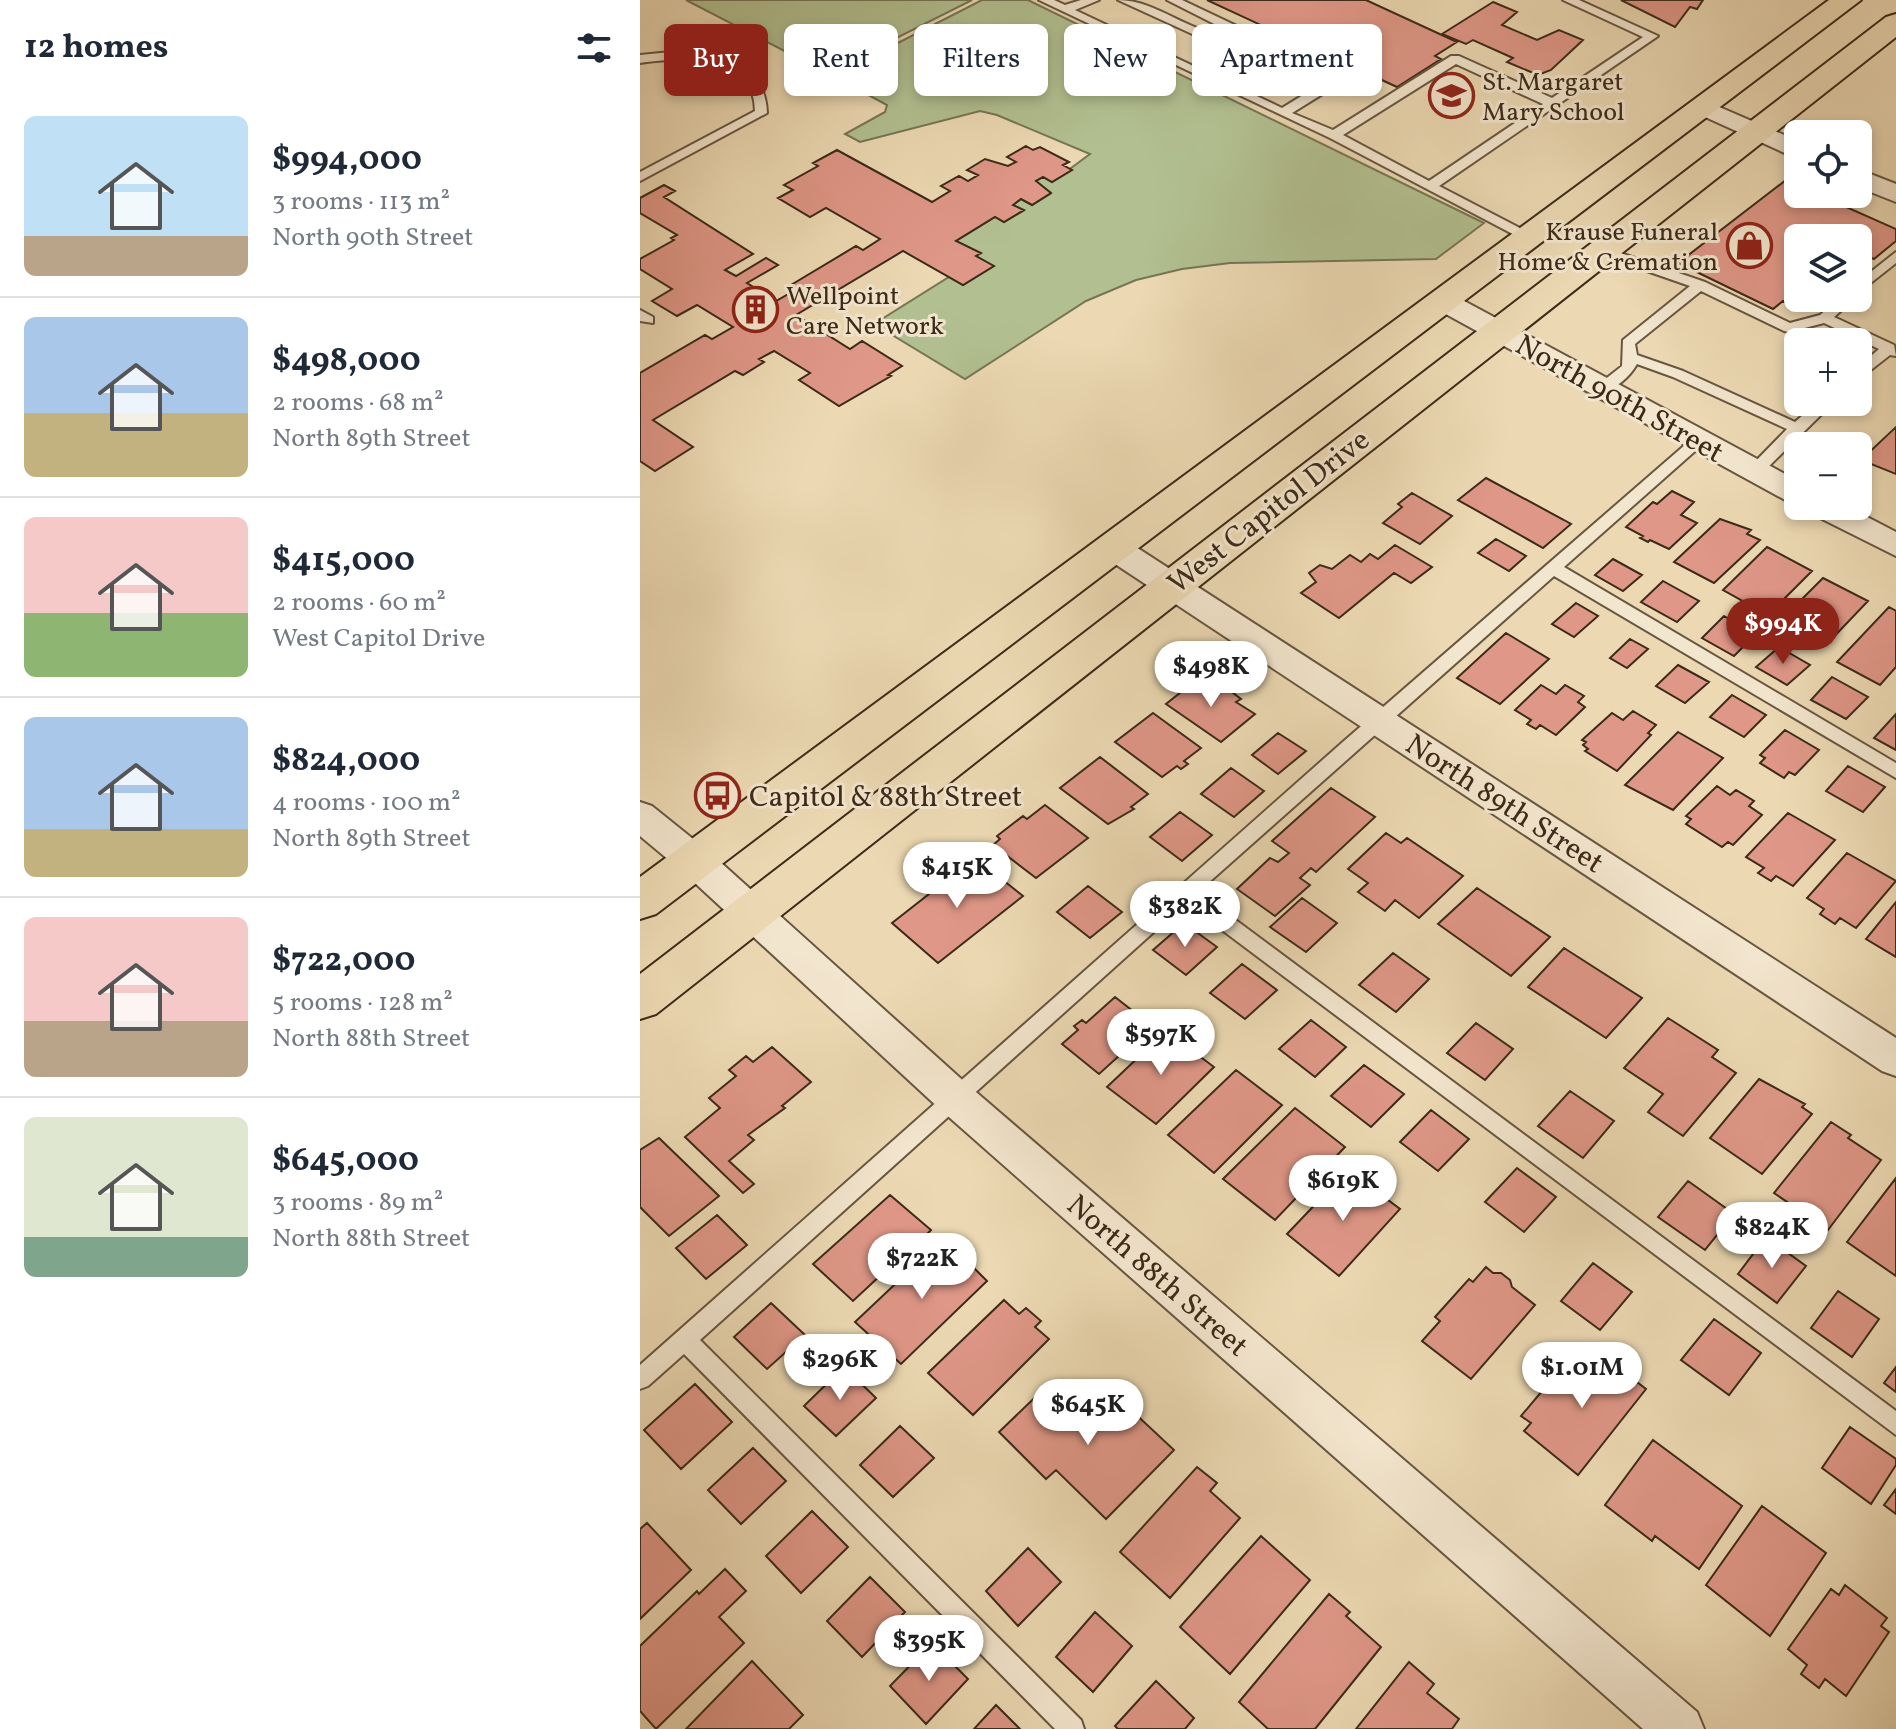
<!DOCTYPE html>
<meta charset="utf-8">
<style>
:root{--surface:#fff;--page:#f6f6f7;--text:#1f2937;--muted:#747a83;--line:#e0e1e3;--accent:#8f2418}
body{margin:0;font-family:Vollkorn,serif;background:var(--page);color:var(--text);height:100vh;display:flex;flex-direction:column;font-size:30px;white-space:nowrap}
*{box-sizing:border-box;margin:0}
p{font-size:26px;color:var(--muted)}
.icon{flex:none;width:44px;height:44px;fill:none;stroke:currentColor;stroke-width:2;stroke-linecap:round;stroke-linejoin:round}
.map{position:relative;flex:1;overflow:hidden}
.sheet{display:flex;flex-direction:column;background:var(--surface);width:640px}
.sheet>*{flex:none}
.guide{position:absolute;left:24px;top:24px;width:760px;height:72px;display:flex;gap:16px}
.controls{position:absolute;left:1144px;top:120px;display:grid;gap:16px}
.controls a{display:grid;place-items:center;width:88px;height:88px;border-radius:12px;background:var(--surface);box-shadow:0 4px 12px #0003;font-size:40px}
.price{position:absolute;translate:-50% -68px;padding:0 18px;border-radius:28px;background:#fff;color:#222;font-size:26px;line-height:52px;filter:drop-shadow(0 2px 4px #0008)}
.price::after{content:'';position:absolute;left:50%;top:48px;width:24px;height:18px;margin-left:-12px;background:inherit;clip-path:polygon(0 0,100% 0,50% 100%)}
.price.on{background:var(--accent);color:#fff}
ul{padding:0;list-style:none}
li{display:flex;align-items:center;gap:24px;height:200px;padding:0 24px}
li+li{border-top:2px solid var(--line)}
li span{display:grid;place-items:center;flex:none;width:224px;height:160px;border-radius:12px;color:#555}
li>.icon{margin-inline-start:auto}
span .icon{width:96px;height:96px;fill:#fffc;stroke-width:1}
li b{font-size:34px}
h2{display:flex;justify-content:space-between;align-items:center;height:96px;padding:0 24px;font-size:34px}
.chip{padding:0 28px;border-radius:12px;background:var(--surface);box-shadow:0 4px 12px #0003;font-size:28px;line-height:72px}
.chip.on{background:var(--accent);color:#fff}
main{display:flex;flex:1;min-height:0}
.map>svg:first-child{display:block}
</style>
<main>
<section class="sheet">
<h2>12 homes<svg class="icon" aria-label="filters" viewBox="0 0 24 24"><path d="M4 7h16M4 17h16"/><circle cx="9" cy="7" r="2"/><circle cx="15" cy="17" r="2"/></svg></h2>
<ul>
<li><span style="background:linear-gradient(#bfe0f5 75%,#b9a48a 0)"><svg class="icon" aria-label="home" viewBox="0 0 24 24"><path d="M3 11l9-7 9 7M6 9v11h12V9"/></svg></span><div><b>$994,000</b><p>3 rooms · 113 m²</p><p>North 90th Street</p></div></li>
<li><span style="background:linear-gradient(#a9c7e8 60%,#c2b280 0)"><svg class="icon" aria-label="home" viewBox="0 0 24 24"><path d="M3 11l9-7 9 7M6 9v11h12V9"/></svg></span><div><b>$498,000</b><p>2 rooms · 68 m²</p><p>North 89th Street</p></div></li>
<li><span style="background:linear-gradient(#f6c9c9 60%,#8fb573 0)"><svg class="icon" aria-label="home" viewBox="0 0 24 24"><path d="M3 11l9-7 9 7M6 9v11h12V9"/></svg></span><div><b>$415,000</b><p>2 rooms · 60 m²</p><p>West Capitol Drive</p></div></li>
<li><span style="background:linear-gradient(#a9c7e8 70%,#c2b280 0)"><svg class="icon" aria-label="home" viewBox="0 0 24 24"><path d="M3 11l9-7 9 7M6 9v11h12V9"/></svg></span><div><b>$824,000</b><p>4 rooms · 100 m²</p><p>North 89th Street</p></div></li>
<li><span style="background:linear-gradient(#f6c9c9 65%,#b9a48a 0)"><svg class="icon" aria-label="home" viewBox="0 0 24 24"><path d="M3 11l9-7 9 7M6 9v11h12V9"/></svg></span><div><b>$722,000</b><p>5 rooms · 128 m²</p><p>North 88th Street</p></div></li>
<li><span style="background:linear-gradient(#dfe7d0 75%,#7fa58c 0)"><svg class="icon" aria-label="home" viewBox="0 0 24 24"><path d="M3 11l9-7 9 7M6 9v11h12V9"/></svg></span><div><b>$645,000</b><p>3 rooms · 89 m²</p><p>North 88th Street</p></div></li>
</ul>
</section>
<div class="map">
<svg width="1256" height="1729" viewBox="0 0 1256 1729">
<rect width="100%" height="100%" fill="#ecd9b3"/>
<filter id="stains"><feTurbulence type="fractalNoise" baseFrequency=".0025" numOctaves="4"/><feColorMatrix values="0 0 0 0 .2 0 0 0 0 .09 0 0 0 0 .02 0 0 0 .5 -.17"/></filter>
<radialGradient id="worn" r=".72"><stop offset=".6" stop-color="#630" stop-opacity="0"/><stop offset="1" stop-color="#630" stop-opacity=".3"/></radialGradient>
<!-- green -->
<path fill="#b2c091" stroke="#777555" stroke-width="2" d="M46 0H332L187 73Z
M342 0H388L844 223 796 259 590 263 542 269 496 280 446 301 325 379 234 324 309 277 323 285 353 266 336 256 340 253 316 241 355 217 364 222 383 211 373 205 381 199 392 205 410 194 396 181 403 177 412 182 450 154 357 115 340 111 220 142 205 134 245 112 247 105 193 76Z"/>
<!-- building -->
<path fill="#df9787" stroke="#3c2a19" stroke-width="2" d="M567 0H726L817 42 795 56 801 59 757 87 718 69 708 75 689 66 698 61Z
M981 0H1063L1057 9 1050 7 1035 27Z
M853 2 877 12 862 25 897 40 919 30 943 40 911 70 898 75 867 62 873 58 833 40 826 44 802 34Z
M386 146 393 150 400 147 429 162 423 165 432 170 412 182 403 177 396 181 411 193 392 205 381 199 373 205 384 210 364 222 355 217 316 241 341 253 336 256 354 266 323 285 263 251 156 315 210 349 222 341 262 366 248 375 251 376 199 406 159 380 170 373 134 351 119 359 124 362 103 375 95 371 13 420 53 447 15 471 0 461V373L65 335 72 339 93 327 57 305 37 316 12 301 32 289 0 269V259L34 240 31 238 37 235 0 213V198L24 185 35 191 24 197 113 254 85 270 96 276 126 258 138 265 107 283 136 301 157 289 151 285 216 246 223 250 240 239 186 208 170 217 138 198 153 190 144 185 178 166 173 163 197 150 292 202 310 191 301 186 319 176 328 181 338 175 327 170 345 159 368 166 376 162 367 157Z
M1146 180 1158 185V194H1177L1256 229V241L1234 259 1218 252V238H1158V298H1161L1152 306 1143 301 1133 309 1038 263Z
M1256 427V474L1221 460Z
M846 478 924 520 931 524 903 548 818 500Z
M1032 491 1054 502 1041 515 1057 523 1029 549 1010 540 1008 542 1000 538 1003 536 986 527 1013 502 1017 504Z
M772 493 812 516 780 544 743 523 762 507 758 504Z
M1080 519 1111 530 1107 534 1120 540 1074 583 1034 562Z
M856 539 886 556 869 571 838 553Z
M755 545 792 567 771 583 754 573 699 618 661 593 676 582 669 573 680 565 692 569 710 555 721 562 730 554 738 559Z
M1127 547 1172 571 1128 615 1083 590Z
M973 559 1002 575 983 591 955 575Z
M1183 578 1228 601 1186 645 1141 620Z
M1023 581 1059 601 1037 622 1001 602Z
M936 603 958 616 934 637 912 624Z
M1249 607 1256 611V667L1240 685 1197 662Z
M1084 616 1116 634 1094 656 1062 638Z
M866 633 909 659 860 704 817 678Z
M990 639 1008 649 987 668 970 658Z
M1139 647 1170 665 1147 685 1116 667Z
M1038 665 1069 682 1045 703 1016 686Z
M560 677 579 690 584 686 601 699 596 702 615 714 581 742 526 704Z
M1192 677 1228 697 1206 719 1171 700Z
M901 685 916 694 925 685 944 696 938 702 945 707 916 735 900 725 896 729 887 724 891 720 875 710Z
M1092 695 1126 715 1104 737 1070 717Z
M993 711 1016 725 1008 733 1011 735 977 771 945 751 948 749 943 745 946 742 942 740 972 713 983 720Z
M513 713 561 748 544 761 548 764 541 769 537 766 522 777 475 742Z
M1256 714V750L1234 738Z
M1145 730 1179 750 1155 775 1149 772 1144 778 1120 763 1125 758 1120 755Z
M1038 732 1083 758 1033 810 985 785Z
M638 733 666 751 638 774 612 755Z
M460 757 508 794 491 807 494 809 468 824 420 788Z
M1208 766 1245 787 1223 812 1186 791Z
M591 768 624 791 594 817 561 794Z
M1077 786 1090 795 1096 790 1114 801 1109 806 1122 815 1093 845 1088 842 1082 847 1046 824 1051 819 1046 816Z
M691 788 735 817 676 872 671 868 660 878 670 885 635 916 597 889 630 858 638 862 649 853 632 841Z
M405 805 448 838 396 878 353 845 360 839 357 836 383 816 387 819Z
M540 812 572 835 542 861 510 837Z
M1148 813 1195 840 1153 886 1136 876 1131 881 1118 873 1124 868 1106 857Z
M746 833 761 843 767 838 823 876 779 918 755 900 745 911 718 892 728 883 708 869Z
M1207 853 1256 881 1216 928 1200 918 1195 924 1180 914 1184 909 1167 898Z
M335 858 383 896 298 963 252 923Z
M448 886 482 912 450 938 417 912Z
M837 888 910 937 871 976 798 924Z
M662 898 697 923 666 952 630 927Z
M1256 902V957L1226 939Z
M544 923 577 947 546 975 513 950Z
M924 948 1002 998 966 1038 888 987Z
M753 953 789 979 756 1012 719 985Z
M602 964 637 990 605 1019 570 993Z
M475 997 512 1026 459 1074 422 1044 438 1030 434 1026 442 1020 446 1023Z
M1028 1018 1078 1050 1072 1057 1096 1073 1043 1136 1008 1112 1023 1094 984 1068Z
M671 1020 706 1047 675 1077 639 1049Z
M836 1023 873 1049 845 1080 807 1053Z
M526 1031 574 1067 516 1124 467 1087Z
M132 1047 171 1082 142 1106 145 1108 108 1135 114 1140 89 1161 114 1184 103 1193 45 1137 80 1108 69 1098 96 1076 89 1070 106 1056 113 1062Z
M724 1065 764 1094 731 1127 691 1096Z
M596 1070 642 1105 574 1173 528 1135Z
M1119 1079 1165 1104 1162 1107 1172 1114 1122 1174 1070 1138Z
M930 1091 974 1121 943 1158 898 1126Z
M655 1108 705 1147 635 1220 583 1179Z
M791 1110 829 1139 798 1171 760 1142Z
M1191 1122 1211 1135 1208 1138 1241 1160 1188 1230 1134 1193Z
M19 1138 79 1196 29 1236 0 1207V1150Z
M877 1168 916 1197 884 1232 845 1202Z
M708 1170 760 1209 699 1276 647 1234Z
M1256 1178V1276L1207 1242Z
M1048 1181 1094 1214 1065 1250 1018 1217Z
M250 1195 291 1230 245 1277 242 1274 213 1301 173 1264Z
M77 1215 107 1245 66 1279 36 1248Z
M1126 1237 1166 1266 1137 1303 1098 1274Z
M304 1238 347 1281 261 1364 215 1322Z
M953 1263 992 1292 960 1330 921 1301Z
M846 1267 853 1273H861L870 1280 872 1287 895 1305 831 1379 782 1341 800 1321 795 1317 829 1279 833 1282Z
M1198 1291 1239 1319 1212 1357 1171 1328Z
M364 1300 379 1314 386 1308 401 1321 395 1327 409 1339 333 1415 288 1373Z
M131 1303 165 1335 127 1369 94 1337Z
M1074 1319 1121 1353 1089 1395 1041 1360Z
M952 1348 1006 1389 938 1475 884 1431 891 1423 881 1416 913 1378 922 1385Z
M204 1367 236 1398 196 1436 164 1406Z
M1256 1367V1392L1244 1383Z
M410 1383 449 1419 474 1394 534 1450 466 1519 416 1470 406 1479 359 1432Z
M55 1384 92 1422 41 1469 4 1430Z
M260 1426 294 1458 253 1497 220 1465Z
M1210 1427 1256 1459V1465L1231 1504 1182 1468Z
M1013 1440 1102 1506 1059 1569 1015 1536 1012 1541 965 1505Z
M113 1448 146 1481 101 1524 68 1490Z
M557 1467 577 1483 570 1491 600 1518 530 1598 480 1552Z
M1256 1489V1514L1244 1505Z
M1122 1506 1186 1553 1130 1636 1066 1585Z
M172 1511 208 1547 161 1593 126 1556Z
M7 1523 51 1570 0 1619V1529Z
M621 1536 670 1580 590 1674 540 1627Z
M388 1548 421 1582 378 1626 346 1591Z
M85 1569 106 1591 79 1617 104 1643 16 1729 0 1711V1646L57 1591 59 1594Z
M230 1577 265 1612 222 1657 187 1621Z
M1205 1585 1247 1618 1241 1626 1249 1632 1206 1696 1185 1679 1179 1688 1161 1674 1167 1665 1148 1649 1191 1589 1199 1595Z
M689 1594 710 1612 706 1616 741 1647 675 1729H628L599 1702Z
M455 1612 492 1646 453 1692 416 1657Z
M292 1643 328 1679 286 1724 250 1686Z
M112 1661 163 1715 149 1729H46Z
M769 1662 794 1684 787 1693 819 1719 812 1729H716Z
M516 1681 554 1718 545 1729H478L475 1726Z
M356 1705 380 1729H334Z"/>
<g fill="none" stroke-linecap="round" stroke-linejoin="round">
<defs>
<path id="lane" d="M399 0H414L425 5 441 0H459L435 10 642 108 689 79 608 41 572 43 478 0C520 0 554 39 596 35L527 0H542L702 76V82L652 113 693 130 811 56H819L912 98 1003 37 923 0H939L1018 36 799 186 893 235 895 238 888 242 690 138ZM816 64 903 104 789 181 703 135Z
M31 52C75 53 125 59 127 113L0 181V172L115 111C115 53 41 57 0 63V55Z
M963 247 1065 282 1150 323 1180 315 1200 298H1215L1194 317 1254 345 1256 356 1250 355 1218 380V367L1239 349 1184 323 1149 332 1144 331 1061 291 995 344 997 355 1043 371 1155 422 1178 402H1194L1120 475H1110V467L1147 429 1033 377 997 364C989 378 976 388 961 393L954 388 982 366 983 340 1050 286 958 254 956 251Z
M1256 252V263L1218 293V282Z
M0 310 13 317V323L0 321Z
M1058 436 1063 438V444L924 567 1256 763V778L914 576 558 892 1256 1411V1435L546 903 60 1340 441 1720 444 1729H415L44 1354 8 1386 0 1389V1365L704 741 1053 438Z"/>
<path id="street" d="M1063 100 1158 141V159L1054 112 1051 107 1054 102Z
M1218 169 1256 184V202L1218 187Z
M803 293 813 295 1158 481V504L1147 501 793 307 789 301 793 295Z
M1166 506H1206L1256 532V556L1170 513Z
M474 537 485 540 1256 1038V1076L1242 1071 463 556 458 548 463 540Z
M0 802 12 806 68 851 329 1086 1057 1712 1064 1729H1003L301 1110 42 871 0 836Z"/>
<path id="primary" d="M1189 0H1221L16 914 0 919V877Z
M1256 14V37L16 1014 0 1019V974L1246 17Z"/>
</defs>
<!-- lane casing -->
<use href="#lane" stroke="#685640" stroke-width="4"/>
<!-- street casing -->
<use href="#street" stroke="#685640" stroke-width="4"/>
<!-- primary casing -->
<use href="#primary" stroke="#3c2a19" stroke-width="4"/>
<!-- lane -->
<use href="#lane" fill="#f3e6ce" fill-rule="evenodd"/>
<!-- street -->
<use href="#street" fill="#f3e6ce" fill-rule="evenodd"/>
<!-- primary -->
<use href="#primary" fill="#ecd9b3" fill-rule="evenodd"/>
</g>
<!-- icons -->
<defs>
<symbol id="school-ring" viewBox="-11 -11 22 22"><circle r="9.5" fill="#f3e6ce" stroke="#8f2418" stroke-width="1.5"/><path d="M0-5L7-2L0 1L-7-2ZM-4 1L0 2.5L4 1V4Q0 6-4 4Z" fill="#8f2418"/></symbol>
<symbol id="shop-ring" viewBox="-11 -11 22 22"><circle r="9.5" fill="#f3e6ce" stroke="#8f2418" stroke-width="1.5"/><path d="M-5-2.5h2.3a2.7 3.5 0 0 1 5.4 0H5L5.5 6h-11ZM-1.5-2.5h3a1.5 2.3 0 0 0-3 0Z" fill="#8f2418"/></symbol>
<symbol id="building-ring" viewBox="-11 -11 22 22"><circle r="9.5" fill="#f3e6ce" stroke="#8f2418" stroke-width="1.5"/><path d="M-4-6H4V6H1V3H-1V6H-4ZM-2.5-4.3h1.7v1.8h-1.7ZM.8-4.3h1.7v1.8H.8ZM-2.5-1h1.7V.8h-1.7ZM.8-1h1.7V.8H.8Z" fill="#8f2418"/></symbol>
<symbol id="bus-ring" viewBox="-11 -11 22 22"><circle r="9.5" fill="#f3e6ce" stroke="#8f2418" stroke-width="1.5"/><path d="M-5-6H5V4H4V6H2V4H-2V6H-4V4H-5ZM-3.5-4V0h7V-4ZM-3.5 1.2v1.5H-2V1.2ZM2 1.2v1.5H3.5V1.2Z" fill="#8f2418"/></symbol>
</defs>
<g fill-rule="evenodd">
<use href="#school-ring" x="786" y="70" width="51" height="51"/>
<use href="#shop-ring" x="1084" y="220" width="51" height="51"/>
<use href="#building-ring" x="90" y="284" width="51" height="51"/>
<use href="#bus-ring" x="52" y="770" width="51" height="51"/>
</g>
<g text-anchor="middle" stroke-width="6" stroke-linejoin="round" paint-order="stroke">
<!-- far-poi labels -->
<g font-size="26" fill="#3c2a19" stroke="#f3e6ce" text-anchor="start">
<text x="842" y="90">St. Margaret<tspan x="842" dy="30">Mary School</tspan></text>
<text x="1078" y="240" text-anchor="end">Krause Funeral<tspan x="1078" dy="30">Home &amp; Cremation</tspan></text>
<text x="146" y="304">Wellpoint<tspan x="146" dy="30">Care Network</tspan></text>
</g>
<!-- street labels -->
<g font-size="30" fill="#3c2a19" stroke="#f3e6ce">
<text transform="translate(980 398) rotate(29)" y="10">North 90th Street</text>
<text transform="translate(628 511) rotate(-38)" y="10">West Capitol Drive</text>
<text transform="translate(865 803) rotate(33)" y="10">North 89th Street</text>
<text transform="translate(518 1275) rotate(41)" y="10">North 88th Street</text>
</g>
<!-- poi labels -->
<g font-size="30" fill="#3c2a19" stroke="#f3e6ce" text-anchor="start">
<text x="109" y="806">Capitol &amp; 88th Street</text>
</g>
</g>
<rect width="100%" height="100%" filter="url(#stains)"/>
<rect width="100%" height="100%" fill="url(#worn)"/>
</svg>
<div class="controls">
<a><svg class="icon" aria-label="locate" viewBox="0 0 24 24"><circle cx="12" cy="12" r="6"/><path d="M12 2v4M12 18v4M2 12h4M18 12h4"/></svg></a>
<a><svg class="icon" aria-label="layers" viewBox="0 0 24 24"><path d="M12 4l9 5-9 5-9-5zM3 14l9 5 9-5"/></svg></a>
<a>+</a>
<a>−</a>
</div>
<b class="price on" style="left:1143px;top:666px">$994K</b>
<b class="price" style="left:571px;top:709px">$498K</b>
<b class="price" style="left:317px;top:910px">$415K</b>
<b class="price" style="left:545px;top:949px">$382K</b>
<b class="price" style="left:521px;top:1077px">$597K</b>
<b class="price" style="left:703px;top:1223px">$619K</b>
<b class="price" style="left:1132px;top:1270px">$824K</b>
<b class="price" style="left:282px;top:1301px">$722K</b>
<b class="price" style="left:200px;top:1402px">$296K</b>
<b class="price" style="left:942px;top:1410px">$1.01M</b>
<b class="price" style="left:448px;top:1447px">$645K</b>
<b class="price" style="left:289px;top:1683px">$395K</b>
<div class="guide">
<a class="chip on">Buy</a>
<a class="chip">Rent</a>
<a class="chip">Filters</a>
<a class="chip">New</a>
<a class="chip">Apartment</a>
</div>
</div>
</main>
